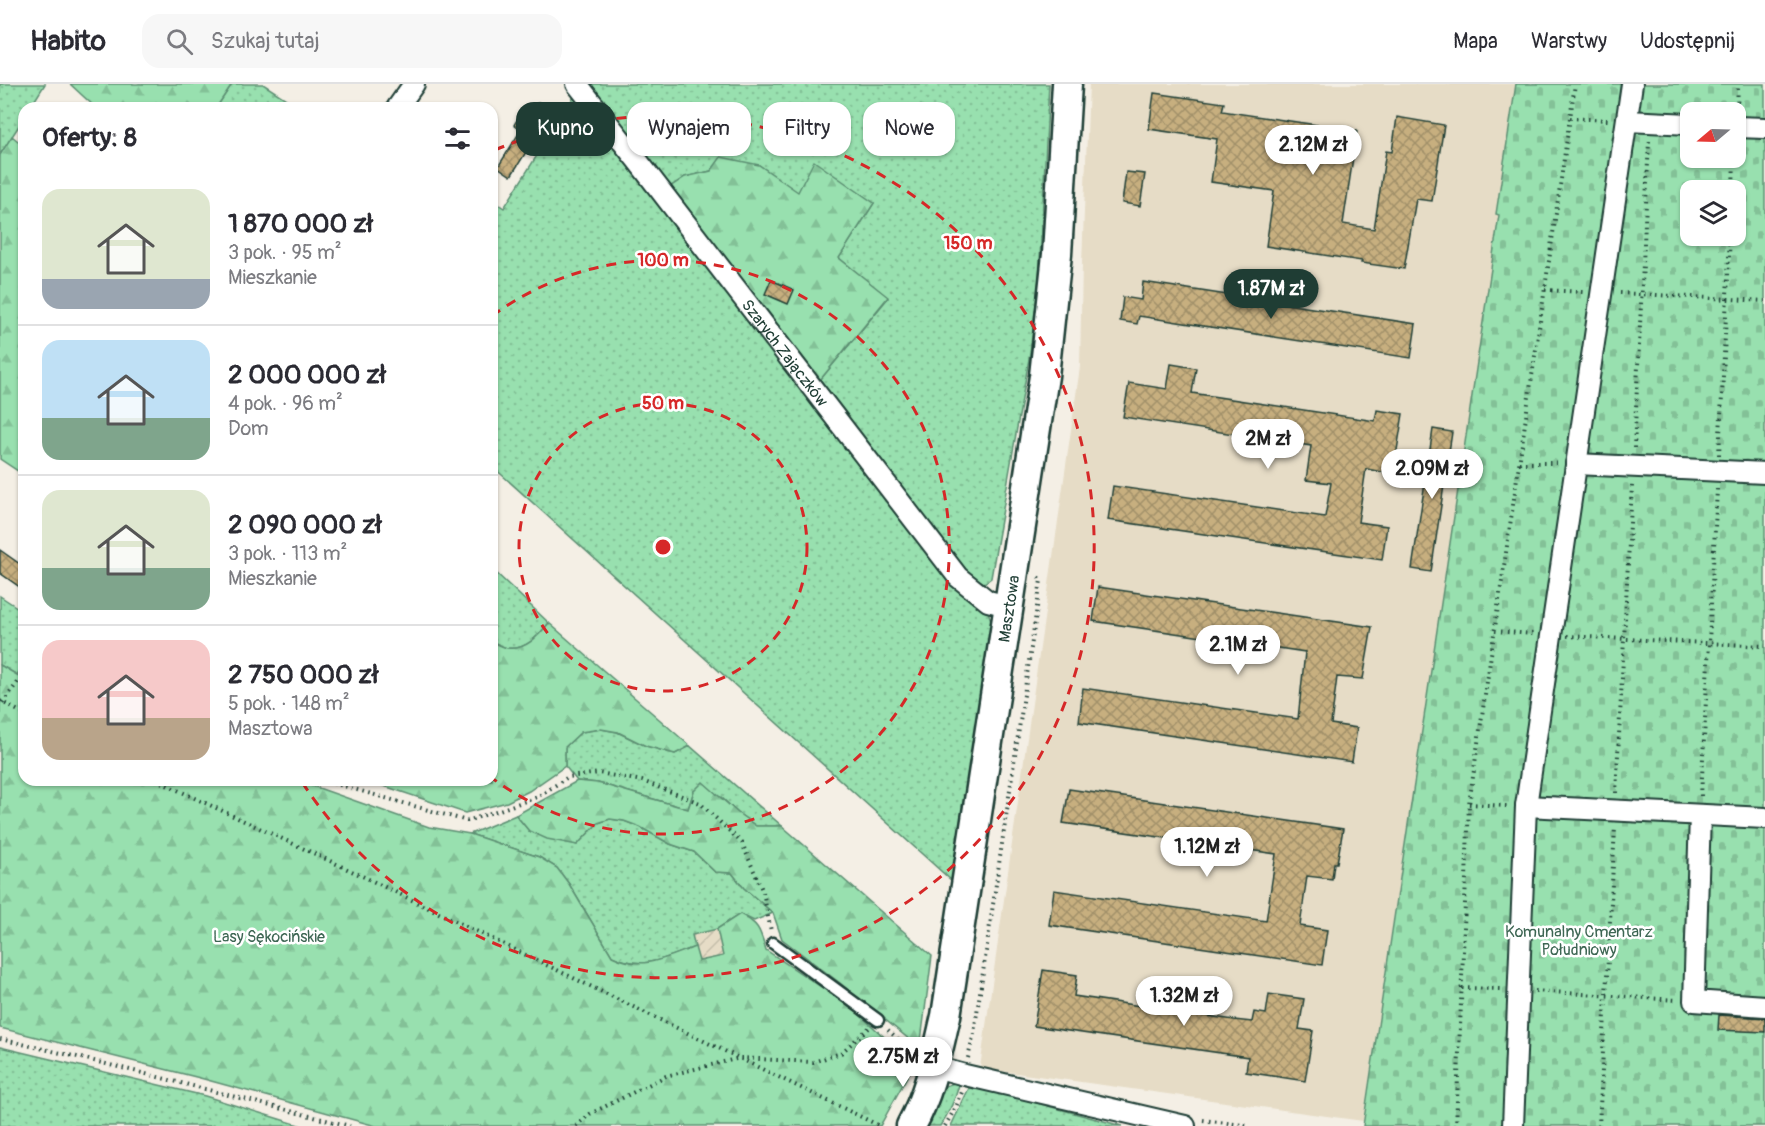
<!DOCTYPE html>
<html lang="pl">
<meta charset="utf-8">
<style>
:root{--surface:#fff;--page:#f7f7f7;--text:#2b2b33;--muted:#7c7c81;--line:#e1e1e2;--accent:#1f3d34}
body{margin:0;font-family:Pangolin,sans-serif;background:var(--page);color:var(--text);height:100vh;display:flex;flex-direction:column;font-size:22px;white-space:nowrap}
*{box-sizing:border-box;margin:0}
p{font-size:20px;color:var(--muted)}
.icon{flex:none;width:33px;height:33px;fill:none;stroke:currentColor;stroke-width:2;stroke-linecap:round;stroke-linejoin:round}
.map{position:relative;flex:1;overflow:hidden}
.sheet{position:absolute;left:18px;top:18px;width:480px;height:684px;display:flex;flex-direction:column;background:var(--surface);border-radius:18px;box-shadow:0 2px 4px #0004}
.sheet>*{flex:none}
.banner{position:absolute;left:516px;top:18px;width:570px;height:54px;display:flex;gap:12px}
.needle{width:39px;rotate:251deg}
.controls{position:absolute;left:1680px;top:18px;display:grid;gap:12px}
.controls a{display:grid;place-items:center;width:66px;height:66px;border-radius:12px;background:var(--surface);box-shadow:0 2px 4px #0004;font-size:30px}
.price{position:absolute;translate:-50% -51px;padding:0 14px;border-radius:21px;background:#fff;color:#222;font-size:20px;line-height:39px;filter:drop-shadow(0 2px 3px #0008)}
.price::after{content:'';position:absolute;left:50%;top:36px;width:18px;height:14px;margin-left:-9px;background:inherit;clip-path:polygon(0 0,100% 0,50% 100%)}
.price.current{background:var(--accent);color:#fff}
ul{padding:0;list-style:none}
li{display:flex;align-items:center;gap:18px;height:150px;padding:0 24px}
li+li{border-top:2px solid var(--line)}
li span{display:grid;place-items:center;flex:none;width:168px;height:120px;border-radius:18px;color:#555}
li>.icon{margin-inline-start:auto}
span .icon{width:72px;height:72px;fill:#fffc;stroke-width:1}
li b{font-size:26px}
h2{display:flex;justify-content:space-between;align-items:center;height:72px;padding:0 24px;font-size:26px}
.tag{padding:0 21px;border-radius:18px;background:var(--surface);box-shadow:0 2px 4px #0004;font-size:21px;line-height:54px}
.tag.current{background:var(--accent);color:#fff}
header{display:flex;align-items:center;gap:36px;box-sizing:border-box;height:84px;padding:0 30px;background:var(--surface);border-bottom:2px solid var(--line)}
header strong{font-size:28px}
nav{display:flex;gap:33px;margin-inline-start:auto;font-size:21px}
.search{width:420px;height:54px;background:var(--page);display:flex;align-items:center;gap:15px;box-sizing:border-box;padding:0 21px;border-radius:18px;color:var(--muted);font-size:22px}
.map>svg:first-child{display:block}
</style>
<header>
<strong>Habito</strong>
<div class="search"><svg class="icon" aria-label="search" viewBox="0 0 24 24"><circle cx="10" cy="10" r="6"/><path d="M15 15l6 6"/></svg>Szukaj tutaj</div>
<nav><a>Mapa</a><a>Warstwy</a><a>Udostępnij</a></nav>
</header>
<div class="map">
<svg width="1765" height="1042" viewBox="0 0 1765 1042">
<defs>
<pattern id="industrial-furrows" width="10" height="10" patternUnits="userSpaceOnUse" patternTransform="scale(1.5)"><rect width="10" height="10" fill="#e6dcc6"/><path d="M-1 1l2-2M0 10L10 0M9 11l2-2" fill="none" stroke="#c5beab"/></pattern>
<pattern id="grass-dots" width="8" height="8" patternUnits="userSpaceOnUse" patternTransform="scale(1.5)"><rect width="8" height="8" fill="#98e0af"/><path d="M2 2h.1M6 6h.1" fill="none" stroke="#83c197" stroke-width="1.8" stroke-linecap="round"/></pattern>
<pattern id="forest-firs" width="22" height="20" patternUnits="userSpaceOnUse" patternTransform="scale(1.5)"><rect width="22" height="20" fill="#98e0af"/><path d="M5 1l3.5 6h-7zM16 11l3.5 6h-7z" fill="#83c197"/></pattern>
<pattern id="cemetery-stones" width="16" height="16" patternUnits="userSpaceOnUse" patternTransform="scale(1.5)"><rect width="16" height="16" fill="#98e0af"/><path d="M2 7V4a2 2 0 0 1 4 0v3zM10 15v-3a2 2 0 0 1 4 0v3z" fill="#83c197"/></pattern>
<pattern id="building-cross-hatch" width="8" height="8" patternUnits="userSpaceOnUse" patternTransform="scale(1.5)"><rect width="8" height="8" fill="#c7af7f"/><path d="M0 0l8 8M0 8l8-8" fill="none" stroke="#a19069"/></pattern>
</defs>
<rect width="100%" height="100%" fill="#f4efe5"/>
<filter id="ink" filterUnits="userSpaceOnUse"><feTurbulence type="fractalNoise" baseFrequency=".0167" numOctaves="2"/><feDisplacementMap in="SourceGraphic" scale="12" xChannelSelector="R" yChannelSelector="G"/><feConvolveMatrix kernelMatrix="1 2 1 2 8 2 1 2 1" color-interpolation-filters="sRGB"/></filter>
<g filter="url(#ink)">
<!-- built -->
<path fill="#e6dcc6" d="M1089 0H1516L1496 129 1499 131 1363 1037 980 984 1080 283 1082 179Z"/>
<!-- industrial -->
<path fill="url(#industrial-furrows)" d="M717 845 724 872 699 877 692 851Z"/>
<!-- grass -->
<path fill="url(#grass-dots)" stroke="#5c8e72" stroke-width="1.5" d="M0 0H45L30 24H24V34L0 71Z
M232 0H263L300 24H216Z
M587 0H1049L1039 195 1030 269 991 494 984 499 962 486 820 296 888 214 839 174 874 119 798 109 759 81 711 87 685 93 670 103Z
M575 11 987 525 991 536 989 557 952 797 492 382V116L504 124Z
M492 485 549 539C539 551 526 567 507 564 503 563 497 560 493 558Z
M0 512 24 528V580L17 591 0 581Z
M601 645 617 648 646 662 675 670 690 662 782 742H756L738 729 721 713 694 707 688 725 598 699 577 697 565 682V663L581 648Z
M516 731 529 747 577 761 598 739 610 735 624 737 640 743 670 760 694 768 715 788 732 789 744 804 773 829 754 837 740 830 717 845 692 851 695 863C665 874 644 887 612 872L569 800 557 784 539 773 470 750Z
M0 963 205 1012 302 1042H0Z
M954 999 959 1001C955 1016 949 1029 940 1042H924L942 1003Z
M970 1002 981 1004 1122 1042H951Z"/>
<!-- forest -->
<path fill="url(#forest-firs)" stroke="#5c8e72" stroke-width="1.5" d="M70 0H232L216 24H96Z
M12 52 24 62V316L21 321 24 323V391L0 375V71Z
M721 73 759 81 798 108 814 77 874 119 839 174 888 213 820 296 670 103 685 93 711 87Z
M549 539 690 662 675 670 646 662 618 648 601 645 581 648 565 663V682L529 707 507 718 465 729 366 696H492V556L493 558C497 560 503 563 507 564 526 567 539 551 549 539Z
M0 581 24 595V696H296L429 743 470 750 539 773 557 784 569 800 612 872C643 887 665 874 695 863L699 877 723 872 717 845 740 830C759 840 760 846 766 866L851 923 914 980 880 1042H376L200 994 0 944Z
M577 697 598 699 688 725 694 707 703 698 738 729 756 742H782L932 872 920 964 840 899 782 855 773 829 744 804 732 789 715 788 694 768 670 760 640 743 624 737 610 735 598 739 577 761 547 755 529 747 516 731Z"/>
<!-- cemetery -->
<path fill="url(#cemetery-stones)" stroke="#5c8e72" stroke-width="1.5" fill-rule="evenodd" d="M1516 0H1765V1042H1363L1499 131 1496 130ZM1690 28H1736V74H1690ZM1690 106H1736V152H1690Z"/>
<!-- building -->
<path fill="url(#building-cross-hatch)" stroke="#1f3d34" stroke-width="1.5" d="M1154 9 1224 19 1222 27 1357 47 1343 140 1374 145 1386 67 1392 68 1397 33 1444 41 1432 117 1416 115 1404 185 1361 179 1362 177 1266 162 1274 107 1211 98 1217 55 1149 45Z
M538 18 552 27 511 92 498 83 521 46 514 41 521 29 529 33Z
M1126 88 1145 90 1140 122 1122 119Z
M771 196 794 206 788 220 765 210Z
M1143 198 1416 240 1411 274 1139 232 1137 240 1120 237 1123 213 1141 216Z
M1171 280 1196 284 1192 309 1375 337 1377 326 1403 330 1393 390 1366 385 1358 438 1387 442 1382 476 1108 436 1113 402 1325 433 1331 399 1306 396 1311 362 1123 333 1129 299 1167 305Z
M1433 345 1452 348 1431 488 1412 485Z
M0 466 24 483V506L0 489Z
M1098 503 1372 543 1363 595 1337 593 1331 640 1357 644 1352 678 1079 638 1083 604 1298 635 1305 568 1093 537Z
M1069 705 1343 745 1337 779H1334L1332 795 1307 792 1300 842 1327 846 1322 881 1049 841 1054 806 1266 837 1276 770 1063 739Z
M1043 886 1077 891 1074 912 1234 936 1252 938 1254 928 1266 930 1269 910 1304 915 1299 945 1313 947 1305 997 1246 988 1248 973 1034 942Z
M1719 931 1765 934V948L1718 946Z"/>
<g fill="none" stroke-linecap="round" stroke-linejoin="round">
<defs>
<path id="lane" d="M773 859 878 936"/>
<g id="street">
<path id="s1" d="M577 0 637 76 958 493 988 517 1008 522"/>
<path d="M397 24 414 0"/>
<path d="M1627 37 1690 40"/>
<path d="M1736 43 1765 44"/>
<path d="M1576 380 1765 389"/>
<path d="M1526 722 1765 734"/>
<path d="M1700 731 1694 917 1765 922"/>
<path d="M935 983 965 991 1185 1042"/>
<path d="M1513 1042 1526 722 1632 0"/>
</g>
<g id="secondary">
<path id="s2" d="M911 1042C930 1008 937 970 946 932L1044 292 1057 170 1067 0"/>
</g>
</defs>
<!-- lane casing -->
<use href="#lane" stroke="#1f3d34" stroke-width="15"/>
<!-- street casing -->
<use href="#street" stroke="#1f3d34" stroke-width="24"/>
<!-- secondary casing -->
<use href="#secondary" stroke="#1f3d34" stroke-width="33"/>
<!-- path -->
<path stroke="#1f3d34" stroke-width="4" stroke-dasharray="1.5 4.5" stroke-linecap="butt" d="M1737 24 1738 0
M1570 34 1608 36
M1733 106 1734 74
M1545 206 1583 208
M1620 209 1765 217
M1634 364 1649 57
M1719 371 1730 152
M1519 379H1557
M1495 547 1533 550
M1567 552 1765 562
M0 617 24 630
M3 619 24 589
M156 696 358 790 880 1042
M322 696 467 737 537 713 568 693 599 689 642 697 700 719 742 759 763 808 771 847
M1616 709 1632 401
M1701 712 1717 405
M1469 720 1507 722
M1462 904 1500 905
M1535 907 1677 916
M888 946 913 969
M0 955C117 981 233 1013 350 1042
M968 974 974 949 1041 496 1036 491
M1203 1036 1250 1042
M576 1042 590 1030 666 992 740 974 813 978 841 969 869 944
M945 1042 956 1023 962 1008
M1456 1042 1469 720 1575 0
M1599 1042 1615 743"/>
<!-- lane -->
<use href="#lane" stroke="#fff" stroke-width="10"/>
<!-- street -->
<use href="#street" stroke="#fff" stroke-width="20"/>
<!-- secondary -->
<use href="#secondary" stroke="#fff" stroke-width="28"/>
</g>
</g>
<!-- distance rings -->
<g fill="none" stroke="#d62828" stroke-width="3" stroke-dasharray="10 8">
<circle cx="663" cy="463" r="144"/>
<path d="M492 232A287 287 0 1 1 492 694"/>
<path d="M495 66A431 431 0 1 1 302 698"/>
</g>
<g text-anchor="middle" stroke-width="5" stroke-linejoin="round" paint-order="stroke">
<!-- street labels -->
<g font-size="16" fill="#1f3d34" stroke="#fff">
<text dy="6" stroke="none"><textPath href="#s1" startOffset="340">Szarych Zajączków</textPath></text>
<text dy="6" stroke="none"><textPath href="#s2" startOffset="528">Masztowa</textPath></text>
</g>
<!-- park labels -->
<g font-size="16" fill="#3d6653" stroke="#fff">
<text x="1579" y="853">Komunalny Cmentarz<tspan x="1579" dy="18">Południowy</tspan></text>
<text x="269" y="858">Lasy Sękocińskie</text>
</g>
</g>
<circle cx="663" cy="463" r="9" fill="#d62828" stroke="#fff" stroke-width="3"/>
<g font-size="18" text-anchor="middle" font-weight="bold" fill="#d62828" stroke="#fff" stroke-width="5" stroke-linejoin="round" paint-order="stroke">
<text x="968" y="165">150 m</text>
<text x="663" y="182">100 m</text>
<text x="663" y="325">50 m</text>
</g>
</svg>
<div class="controls">
<a><svg class="needle" viewBox="-14 -14 28 28"><path d="M0-13l5 13h-10z" fill="#e53935"/><path d="M0 13l5-13h-10z" fill="#7c7c81"/></svg></a>
<a><svg class="icon" aria-label="layers" viewBox="0 0 24 24"><path d="M12 4l9 5-9 5-9-5zM3 14l9 5 9-5"/></svg></a>
</div>
<b class="price" style="left:1313px;top:92px">2.12M zł</b>
<b class="price current" style="left:1271px;top:236px">1.87M zł</b>
<b class="price" style="left:1268px;top:386px">2M zł</b>
<b class="price" style="left:1432px;top:416px">2.09M zł</b>
<b class="price" style="left:1238px;top:592px">2.1M zł</b>
<b class="price" style="left:1207px;top:794px">1.12M zł</b>
<b class="price" style="left:1184px;top:943px">1.32M zł</b>
<b class="price" style="left:903px;top:1004px">2.75M zł</b>
<div class="banner">
<a class="tag current">Kupno</a>
<a class="tag">Wynajem</a>
<a class="tag">Filtry</a>
<a class="tag">Nowe</a>
</div>
<section class="sheet">
<h2>Oferty: 8<svg class="icon" aria-label="filters" viewBox="0 0 24 24"><path d="M4 7h16M4 17h16"/><circle cx="9" cy="7" r="2"/><circle cx="15" cy="17" r="2"/></svg></h2>
<ul>
<li><span style="background:linear-gradient(#dfe7d0 75%,#9aa5b1 0)"><svg class="icon" aria-label="home" viewBox="0 0 24 24"><path d="M3 11l9-7 9 7M6 9v11h12V9"/></svg></span><div><b>1 870 000 zł</b><p>3 pok. · 95 m²</p><p>Mieszkanie</p></div></li>
<li><span style="background:linear-gradient(#bfe0f5 65%,#7fa58c 0)"><svg class="icon" aria-label="home" viewBox="0 0 24 24"><path d="M3 11l9-7 9 7M6 9v11h12V9"/></svg></span><div><b>2 000 000 zł</b><p>4 pok. · 96 m²</p><p>Dom</p></div></li>
<li><span style="background:linear-gradient(#dfe7d0 65%,#7fa58c 0)"><svg class="icon" aria-label="home" viewBox="0 0 24 24"><path d="M3 11l9-7 9 7M6 9v11h12V9"/></svg></span><div><b>2 090 000 zł</b><p>3 pok. · 113 m²</p><p>Mieszkanie</p></div></li>
<li><span style="background:linear-gradient(#f6c9c9 65%,#b9a48a 0)"><svg class="icon" aria-label="home" viewBox="0 0 24 24"><path d="M3 11l9-7 9 7M6 9v11h12V9"/></svg></span><div><b>2 750 000 zł</b><p>5 pok. · 148 m²</p><p>Masztowa</p></div></li>
</ul>
</section>
</div>
